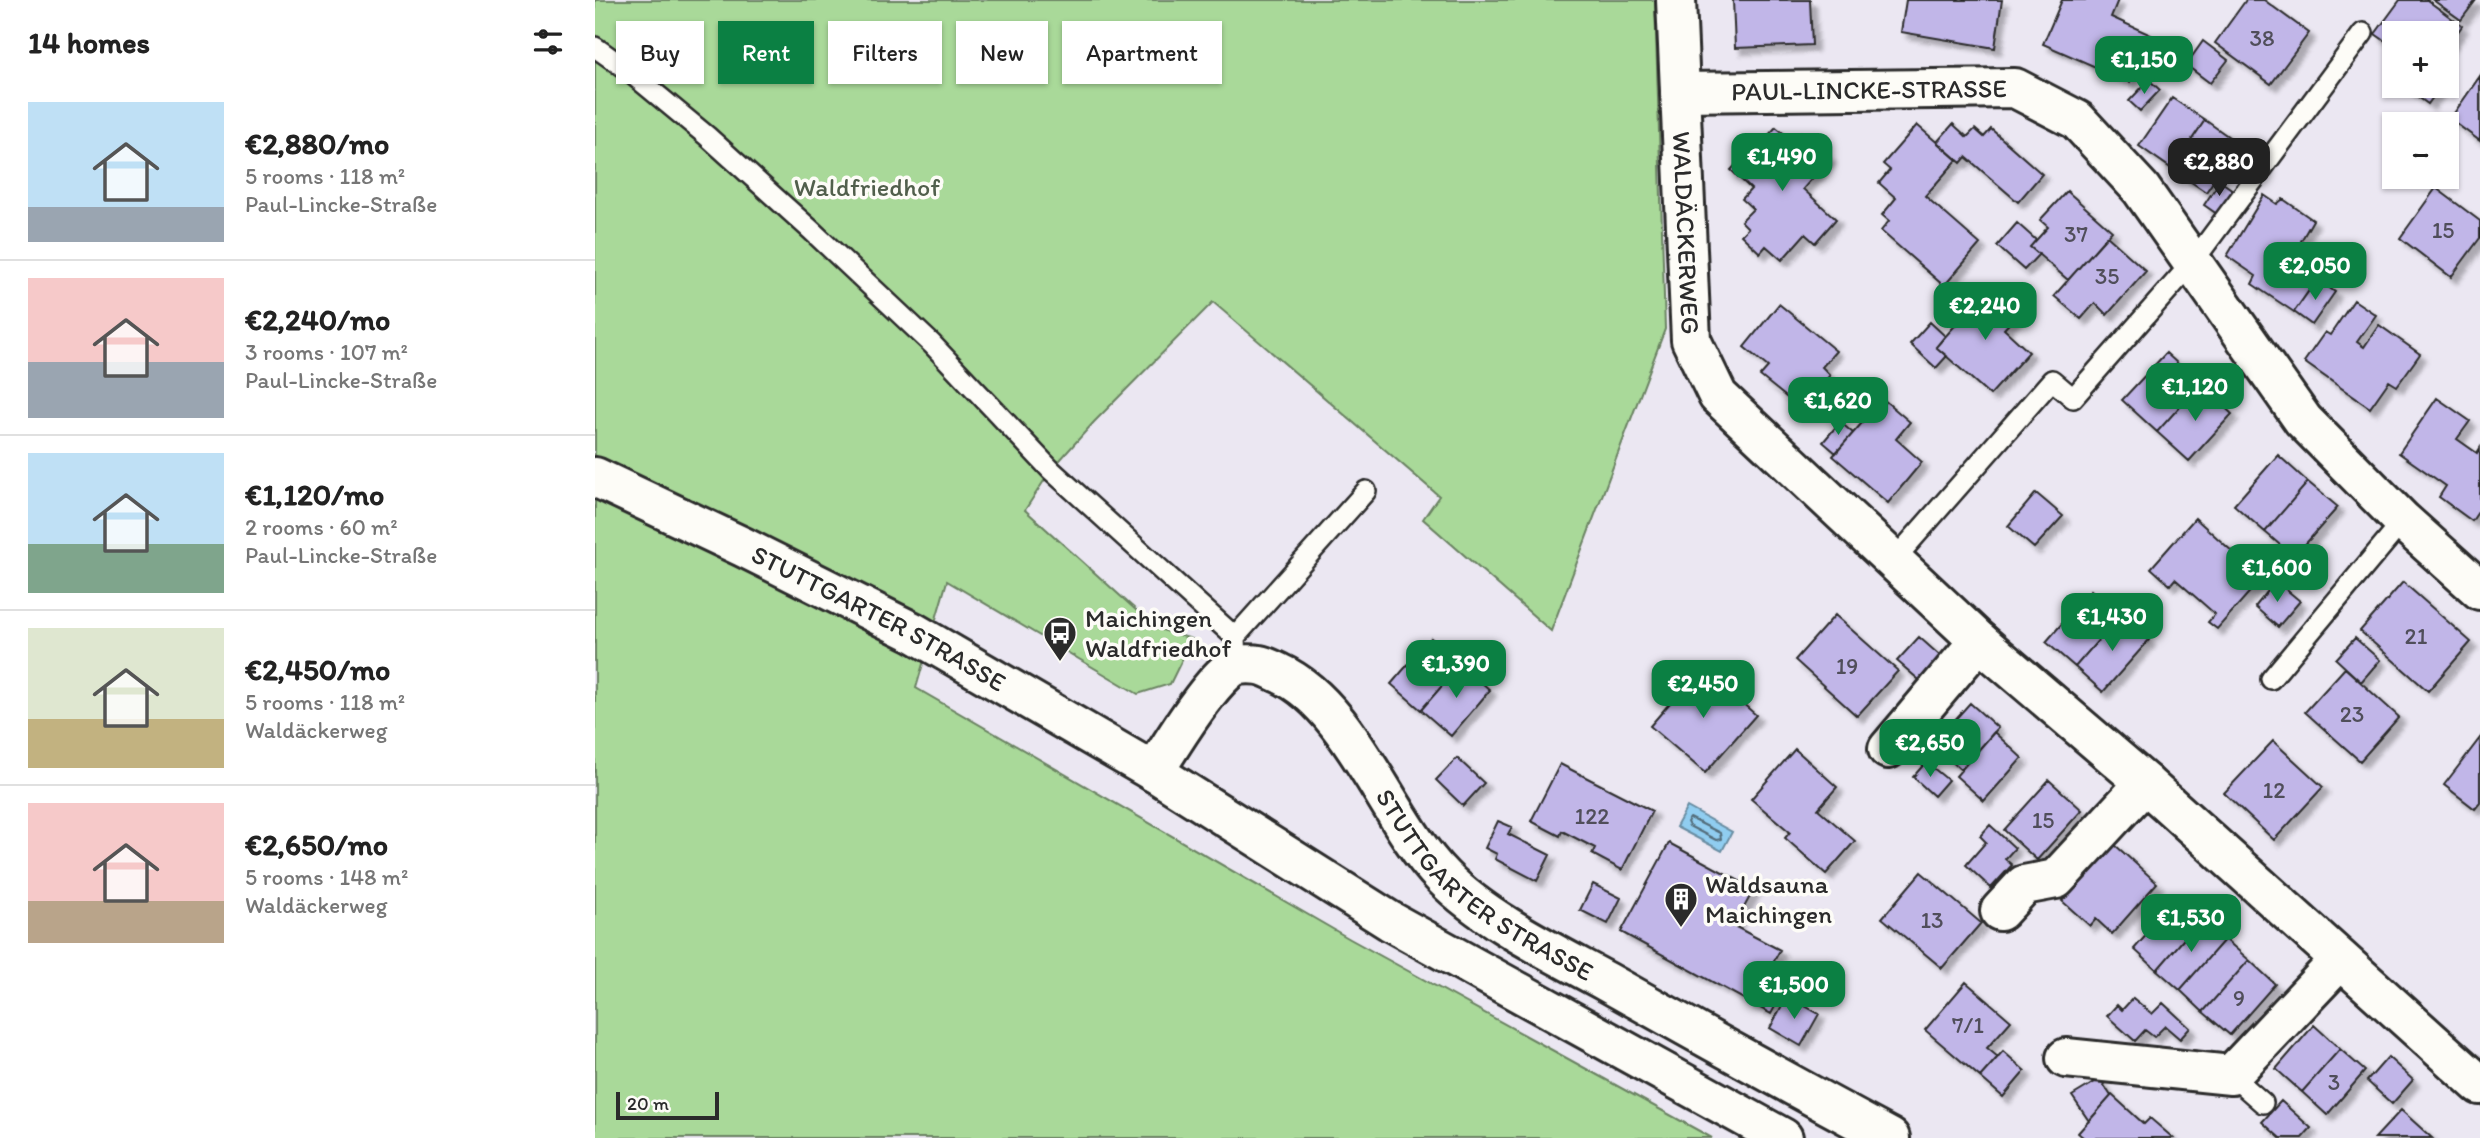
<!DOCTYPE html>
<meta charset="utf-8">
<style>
:root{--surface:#fff;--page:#f6f6f6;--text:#222;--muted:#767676;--line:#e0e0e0;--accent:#0b8043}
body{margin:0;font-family:Itim,sans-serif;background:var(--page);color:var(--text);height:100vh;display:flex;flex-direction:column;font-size:26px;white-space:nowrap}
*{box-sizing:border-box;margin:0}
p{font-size:23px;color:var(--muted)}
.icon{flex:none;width:38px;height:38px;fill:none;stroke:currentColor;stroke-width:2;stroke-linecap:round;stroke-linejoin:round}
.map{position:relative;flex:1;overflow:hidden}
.drawer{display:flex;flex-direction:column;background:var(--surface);width:595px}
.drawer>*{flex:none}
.top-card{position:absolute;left:21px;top:21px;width:665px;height:63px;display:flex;gap:14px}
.controls{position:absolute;left:1787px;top:21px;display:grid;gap:14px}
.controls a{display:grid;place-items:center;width:77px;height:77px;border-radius:0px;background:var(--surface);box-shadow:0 2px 5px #0004;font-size:35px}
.scale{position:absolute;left:21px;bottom:18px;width:103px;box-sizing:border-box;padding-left:7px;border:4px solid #2b2b2b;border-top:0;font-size:19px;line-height:24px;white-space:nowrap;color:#2b2b2b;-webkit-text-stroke:5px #fdfcf7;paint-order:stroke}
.price{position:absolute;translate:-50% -60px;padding:0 16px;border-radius:14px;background:var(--accent);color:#fff;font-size:23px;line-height:46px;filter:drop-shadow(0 2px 4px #0008)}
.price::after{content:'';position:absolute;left:50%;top:42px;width:21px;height:16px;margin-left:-10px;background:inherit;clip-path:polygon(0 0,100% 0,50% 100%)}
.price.on{background:#222;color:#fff}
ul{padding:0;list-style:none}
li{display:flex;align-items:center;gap:21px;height:175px;padding:0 28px}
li+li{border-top:2px solid var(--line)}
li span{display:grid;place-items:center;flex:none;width:196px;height:140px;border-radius:0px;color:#555}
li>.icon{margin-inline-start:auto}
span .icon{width:84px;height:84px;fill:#fffc;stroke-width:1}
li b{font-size:30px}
h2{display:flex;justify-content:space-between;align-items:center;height:84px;padding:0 28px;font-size:30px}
.pill{padding:0 24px;border-radius:0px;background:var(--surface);box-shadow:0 2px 5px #0004;font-size:24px;line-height:63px}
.pill.on{background:var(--accent);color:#fff}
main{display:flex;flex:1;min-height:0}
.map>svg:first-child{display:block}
</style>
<main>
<section class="drawer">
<h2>14 homes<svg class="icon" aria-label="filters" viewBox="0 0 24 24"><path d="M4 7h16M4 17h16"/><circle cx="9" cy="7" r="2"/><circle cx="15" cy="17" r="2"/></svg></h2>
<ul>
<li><span style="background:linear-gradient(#bfe0f5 75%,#9aa5b1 0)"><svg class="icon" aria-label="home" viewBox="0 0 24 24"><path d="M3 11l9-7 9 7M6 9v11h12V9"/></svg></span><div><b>€2,880/mo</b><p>5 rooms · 118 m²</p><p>Paul-Lincke-Straße</p></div></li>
<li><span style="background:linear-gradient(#f6c9c9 60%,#9aa5b1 0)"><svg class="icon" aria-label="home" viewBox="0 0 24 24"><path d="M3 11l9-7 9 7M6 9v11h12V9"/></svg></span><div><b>€2,240/mo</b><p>3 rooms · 107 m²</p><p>Paul-Lincke-Straße</p></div></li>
<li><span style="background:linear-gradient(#bfe0f5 65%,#7fa58c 0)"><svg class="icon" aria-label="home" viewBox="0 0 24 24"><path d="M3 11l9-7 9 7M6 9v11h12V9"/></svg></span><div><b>€1,120/mo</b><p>2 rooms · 60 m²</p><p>Paul-Lincke-Straße</p></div></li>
<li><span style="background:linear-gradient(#dfe7d0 65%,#c2b280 0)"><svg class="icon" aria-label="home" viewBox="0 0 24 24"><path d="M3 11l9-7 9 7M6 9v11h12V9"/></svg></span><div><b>€2,450/mo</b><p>5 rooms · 118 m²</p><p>Waldäckerweg</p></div></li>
<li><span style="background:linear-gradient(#f6c9c9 70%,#b9a48a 0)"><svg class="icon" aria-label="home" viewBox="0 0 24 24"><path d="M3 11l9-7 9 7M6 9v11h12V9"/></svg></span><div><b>€2,650/mo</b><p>5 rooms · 148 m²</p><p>Waldäckerweg</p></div></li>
</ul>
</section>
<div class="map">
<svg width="1885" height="1138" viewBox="0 0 1885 1138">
<defs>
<filter id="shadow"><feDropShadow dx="6" dy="6" stdDeviation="2" flood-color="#0004"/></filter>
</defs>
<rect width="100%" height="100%" fill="#ebe7f2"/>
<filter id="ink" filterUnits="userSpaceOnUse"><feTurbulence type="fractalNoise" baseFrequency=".0143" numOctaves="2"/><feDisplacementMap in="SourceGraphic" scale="14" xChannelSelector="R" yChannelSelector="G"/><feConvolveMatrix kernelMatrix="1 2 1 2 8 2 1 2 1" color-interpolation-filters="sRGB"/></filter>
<g filter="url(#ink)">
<!-- green -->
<path fill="#a9d999" stroke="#6a8262" stroke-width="2" d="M0 0H1060L1070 329 956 631 828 519 844 496 618 302 499 422 456 470 430 510 561 628 597 639 575 684 543 694 352 581 321 688 755 939 1117 1138H0Z"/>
<!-- water -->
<path fill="#90cdf0" stroke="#688ca1" stroke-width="2" d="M1092 807 1137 832 1127 851 1081 827Z"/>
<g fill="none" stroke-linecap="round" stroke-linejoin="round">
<!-- shore -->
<path stroke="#536c7a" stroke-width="2" d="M1095 818 1125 833 1126 839 1121 840 1094 826 1092 822Z"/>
</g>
<!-- building -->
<path fill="#c1b6e8" stroke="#2b2b2b" stroke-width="2" filter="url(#shadow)" d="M1138 0H1215L1217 45 1140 48Z
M1311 0H1407L1400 48 1306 32Z
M1467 0H1523L1516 17 1556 35 1535 82 1448 44Z
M1651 0H1669L1714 33 1676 84 1620 43Z
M1805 0H1832L1867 26 1852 47V33H1799V47L1780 34Z
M1838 0H1881L1866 20Z
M1608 41 1633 60 1615 83 1591 65Z
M1885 76V141L1855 119Z
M1554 80 1565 90 1545 111 1534 101Z
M1808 86H1846L1833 104Z
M1577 98 1610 120 1577 169 1544 146Z
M1610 120 1644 144 1611 192 1577 169Z
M1358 124 1372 137 1380 129 1389 137 1396 129 1447 174 1423 202 1371 157 1366 163 1342 142Z
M1322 125 1362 160 1330 196 1385 244 1349 286 1286 231 1294 221 1287 215 1301 198 1284 183 1295 170 1288 164Z
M1181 127 1198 141 1206 132 1235 158 1208 189 1241 219 1220 243 1210 234 1187 260 1171 246 1165 253 1146 235 1153 228 1146 221 1158 209 1147 199 1156 189 1136 170 1158 146 1161 149Z
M1625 181 1638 190 1622 214 1609 205Z
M1841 188 1885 221V238L1856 277 1805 238Z
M1472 191 1517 231 1473 280 1435 247 1453 227 1445 220Z
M1669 195 1682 204 1688 199 1718 220 1706 241 1728 271 1699 312 1657 284 1661 276 1632 256Z
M1422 223 1441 240 1435 247 1444 254 1429 270 1402 246Z
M1512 236 1551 271 1512 315 1500 303 1486 319 1459 296Z
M1722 279 1740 292 1717 325 1699 312Z
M1395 286 1424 313 1409 329 1434 352 1395 395 1341 347Z
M1759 300 1781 315 1762 342 1769 347 1784 325 1825 354 1802 386 1794 381 1775 408 1709 362 1730 332 1735 335Z
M1184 304 1241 351 1227 367 1235 375 1222 391 1215 386 1200 404 1165 376 1173 367 1149 347Z
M1335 322 1350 336 1341 347 1352 356 1341 368 1315 344Z
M1571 353 1605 384 1562 432 1527 400Z
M1605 384 1637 414 1594 461 1562 432Z
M1842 398 1875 421 1862 439 1882 453 1885 448V509L1877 521 1844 497 1851 486 1804 453Z
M1288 399 1315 422 1301 439 1327 462 1293 503 1238 456Z
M1245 422 1258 433 1241 453 1228 442Z
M1683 455 1713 482 1670 532 1639 505Z
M1713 482 1743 507 1699 557 1670 532Z
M1441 493 1468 516 1439 548 1413 526Z
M1600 518 1667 578 1622 629 1613 622 1620 614 1580 579 1575 585 1556 568Z
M1681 581 1705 601 1683 627 1660 607Z
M1808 582 1876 642 1833 691 1765 631Z
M1496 590 1525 615 1480 667 1451 642Z
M1240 615 1303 671 1262 716 1200 660Z
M1525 615 1554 640 1508 692 1480 667Z
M1324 637 1351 661 1330 685 1302 661Z
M836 638 866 664 826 710 796 684Z
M1760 638 1785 660 1766 682 1741 659Z
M866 664 895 690 856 736 826 710Z
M1106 667 1161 715 1110 773 1055 726Z
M1750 668 1804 717 1765 761 1710 712Z
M1375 703 1403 728 1366 770 1338 744Z
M1399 732 1427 758 1389 801 1361 776Z
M1885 738V803L1880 809 1849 785Z
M1678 741 1728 787 1679 840 1629 793Z
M1200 749 1242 787 1223 809 1260 841 1231 874 1190 838 1195 832 1156 799Z
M862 758 889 783 868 806 841 780Z
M1331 762 1353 780 1339 796 1318 777Z
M965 764 1057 811 1027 870 997 854 1000 848 967 831 965 836 936 821Z
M1454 780 1487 810 1442 860 1409 830Z
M903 821 917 827 913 834 955 855 942 881 900 859 902 854 890 848Z
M1395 825 1420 848 1410 859 1417 865 1396 888 1371 865 1391 842 1385 836Z
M1074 843 1159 889 1139 926 1185 950 1178 963 1188 968 1182 980 1192 985 1176 1014 1026 932Z
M1519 844 1562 883 1517 934 1501 919 1495 926 1467 901Z
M1326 872 1386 923 1347 968 1287 918Z
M998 884 1026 898 1013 924 985 910Z
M1584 898 1607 918 1562 970 1539 949Z
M1607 918 1630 939 1585 990 1562 970Z
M1630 939 1654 960 1608 1012 1585 990Z
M1654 960 1680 984 1635 1035 1608 1012Z
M1371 982 1416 1021 1392 1048 1403 1057 1385 1077 1330 1030Z
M1192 996 1224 1014 1206 1046 1175 1028Z
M1538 998 1557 1014 1568 1003 1595 1028 1585 1039 1570 1026 1559 1037 1550 1030 1540 1041 1512 1016 1522 1005 1527 1010Z
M1719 1025 1745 1049 1707 1092 1681 1069Z
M1745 1049 1770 1071 1732 1115 1707 1092Z
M1408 1051 1430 1071 1408 1097 1385 1077Z
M1793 1057 1818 1080 1797 1104 1772 1081Z
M1505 1079 1516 1096 1494 1121 1477 1096Z
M1517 1095 1549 1124 1555 1118 1578 1138H1489L1483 1133Z
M1686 1101 1716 1128 1707 1138H1685L1667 1122Z
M1806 1110 1837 1138H1780Z"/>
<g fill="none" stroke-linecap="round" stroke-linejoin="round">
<defs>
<path id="service" d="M0 47 31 69 112 136 216 230 337 344 456 470 640 637 641 665
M1299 560 1457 380 1478 398 1597 263 1768 33
M640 637 771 491
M1676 679 1808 521
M1636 1075 1668 1103"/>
<g id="minor">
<path id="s1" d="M1081 0 1096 340 1123 396 1384 641 1550 783 1885 1085"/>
<path id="s2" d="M1085 92 1420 88 1482 120 1546 189 1708 420 1808 521 1885 590"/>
<path d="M1293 749 1384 641"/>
<path id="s3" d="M559 772C572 751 621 670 643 665 648 664 659 664 664 665 670 666 678 670 684 673 757 706 793 822 848 877 890 920 959 953 1012 982 1106 1035 1200 1087 1295 1138"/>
<path d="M1405 911 1429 885 1461 879 1550 783"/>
<path d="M1471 1058 1636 1075 1745 960"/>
</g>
<g id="secondary">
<path id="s4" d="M0 477 148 547 318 632 559 772 795 921 1188 1138"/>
</g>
</defs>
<!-- service casing -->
<use href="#service" stroke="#2b2b2b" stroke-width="24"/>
<!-- minor casing -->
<use href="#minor" stroke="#2b2b2b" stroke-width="44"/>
<!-- secondary casing -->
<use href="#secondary" stroke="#2b2b2b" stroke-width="44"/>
<!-- service -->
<use href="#service" stroke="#fdfcf7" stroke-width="19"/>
<!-- minor -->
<use href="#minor" stroke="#fdfcf7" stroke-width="38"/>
<!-- secondary -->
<use href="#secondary" stroke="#fdfcf7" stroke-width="38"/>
</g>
</g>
<!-- icons -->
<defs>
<symbol id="bus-pin" viewBox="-11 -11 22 30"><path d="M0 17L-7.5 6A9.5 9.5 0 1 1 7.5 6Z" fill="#2b2b2b" stroke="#fdfcf7"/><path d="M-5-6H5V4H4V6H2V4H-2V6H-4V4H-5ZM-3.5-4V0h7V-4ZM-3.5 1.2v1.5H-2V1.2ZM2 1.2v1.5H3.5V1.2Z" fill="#fff"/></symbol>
<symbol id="building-pin" viewBox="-11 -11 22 30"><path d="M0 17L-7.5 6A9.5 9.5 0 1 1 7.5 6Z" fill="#2b2b2b" stroke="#fdfcf7"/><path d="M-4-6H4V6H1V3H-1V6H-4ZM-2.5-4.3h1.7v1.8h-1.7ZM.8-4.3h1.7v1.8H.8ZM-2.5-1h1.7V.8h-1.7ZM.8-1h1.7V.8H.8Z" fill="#fff"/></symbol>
</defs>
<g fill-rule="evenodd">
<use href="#bus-pin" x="446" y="614" width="38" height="52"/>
<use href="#building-pin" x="1067" y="880" width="38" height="52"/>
</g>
<g text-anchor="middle" stroke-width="7" stroke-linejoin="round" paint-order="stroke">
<!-- number labels -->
<g font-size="23" fill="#504e5a">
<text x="1667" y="46">38</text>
<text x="1848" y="238">15</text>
<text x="1481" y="242">37</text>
<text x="1512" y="284">35</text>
<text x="1821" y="644">21</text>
<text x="1252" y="674">19</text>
<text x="1757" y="722">23</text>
<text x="1679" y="798">12</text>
<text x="997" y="824">122</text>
<text x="1448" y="828">15</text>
<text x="1337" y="928">13</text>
<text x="1644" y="1006">9</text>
<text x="1373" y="1033">7/1</text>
<text x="1739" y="1090">3</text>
</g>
<!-- street labels -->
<g font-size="26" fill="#2b2b2b" stroke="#fdfcf7">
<text dy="9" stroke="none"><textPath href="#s2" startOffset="189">PAUL-LINCKE-STRASSE</textPath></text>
<text dy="9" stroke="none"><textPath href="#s1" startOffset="233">WALDÄCKERWEG</textPath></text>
<text dy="9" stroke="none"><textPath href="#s4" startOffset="317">STUTTGARTER STRASSE</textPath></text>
<text dy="9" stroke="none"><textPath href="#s3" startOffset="481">STUTTGARTER STRASSE</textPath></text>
</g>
<!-- park labels -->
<g font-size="26" fill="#515f4c" stroke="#fdfcf7">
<text x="272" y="196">Waldfriedhof</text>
</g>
<!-- poi labels -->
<g font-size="26" fill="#2b2b2b" stroke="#fdfcf7" text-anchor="start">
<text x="490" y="627">Maichingen<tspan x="490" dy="30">Waldfriedhof</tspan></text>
<text x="1110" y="893">Waldsauna<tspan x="1110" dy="30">Maichingen</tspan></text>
</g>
</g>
</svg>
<div class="controls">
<a>+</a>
<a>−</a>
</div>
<div class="scale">20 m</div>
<b class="price" style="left:1549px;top:96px">€1,150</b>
<b class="price" style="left:1187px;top:193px">€1,490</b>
<b class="price on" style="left:1624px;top:198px">€2,880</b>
<b class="price" style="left:1720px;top:302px">€2,050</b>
<b class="price" style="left:1390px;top:342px">€2,240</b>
<b class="price" style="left:1600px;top:423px">€1,120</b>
<b class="price" style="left:1243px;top:437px">€1,620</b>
<b class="price" style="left:1682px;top:604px">€1,600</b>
<b class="price" style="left:1517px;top:653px">€1,430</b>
<b class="price" style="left:861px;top:700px">€1,390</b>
<b class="price" style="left:1108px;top:720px">€2,450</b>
<b class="price" style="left:1335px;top:779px">€2,650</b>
<b class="price" style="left:1596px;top:954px">€1,530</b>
<b class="price" style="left:1199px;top:1021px">€1,500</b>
<div class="top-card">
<a class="pill">Buy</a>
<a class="pill on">Rent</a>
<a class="pill">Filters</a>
<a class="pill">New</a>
<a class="pill">Apartment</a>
</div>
</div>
</main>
